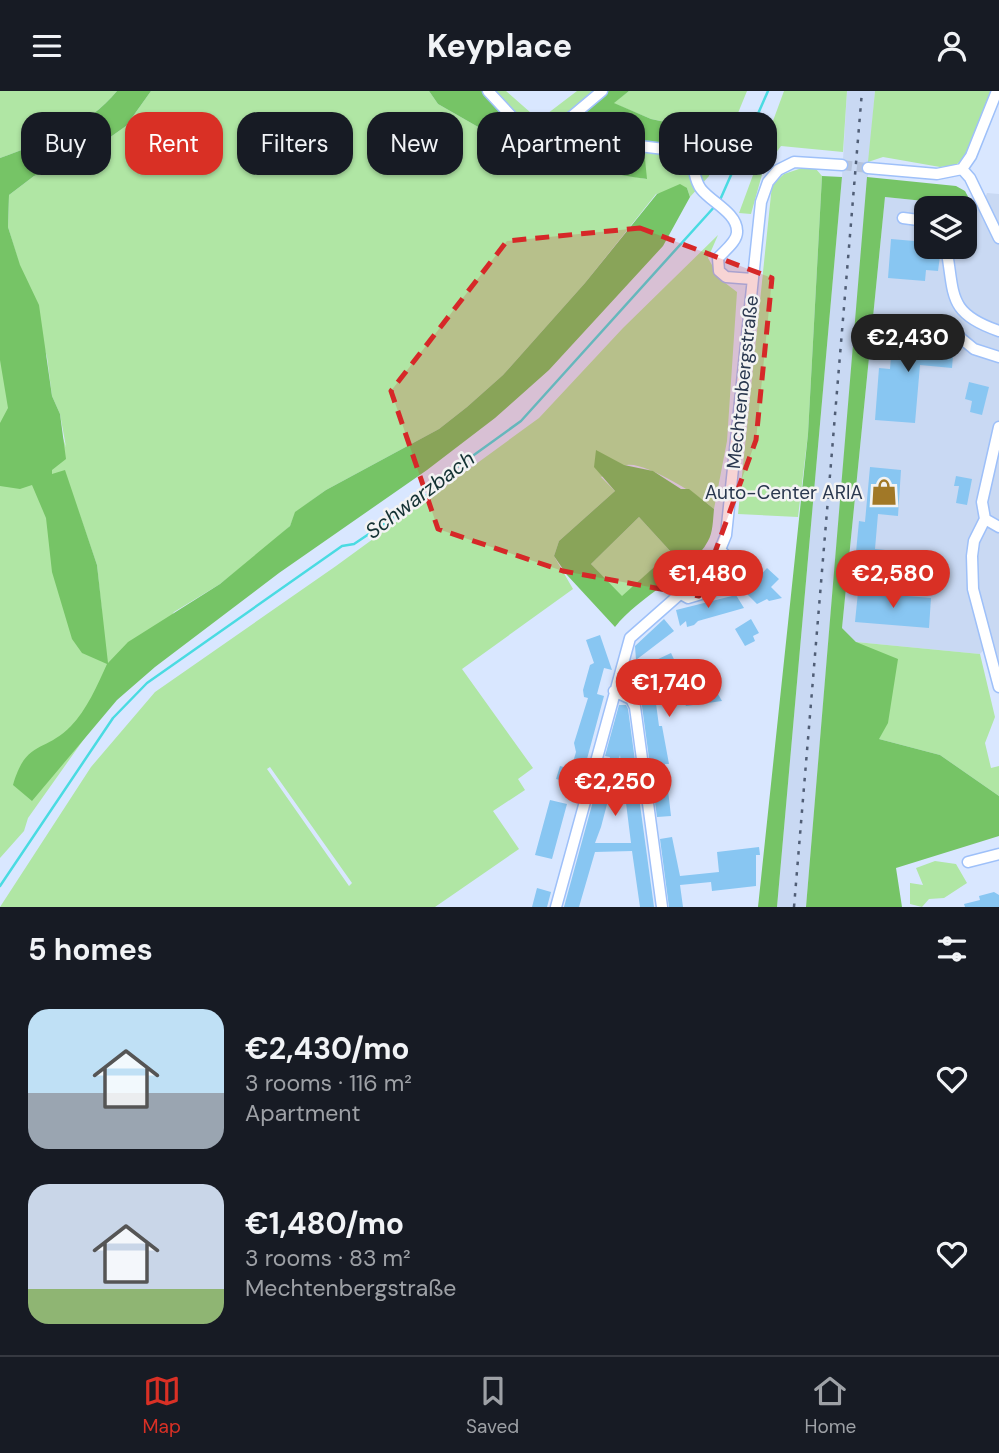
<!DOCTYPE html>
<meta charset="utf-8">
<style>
:root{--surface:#171b24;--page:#20242c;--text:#f1f3f6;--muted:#9ea1a6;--line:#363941;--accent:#d93025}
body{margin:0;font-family:"DM Sans",sans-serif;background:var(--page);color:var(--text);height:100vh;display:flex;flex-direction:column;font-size:26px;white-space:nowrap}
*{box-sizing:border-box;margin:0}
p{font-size:23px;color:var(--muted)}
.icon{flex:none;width:38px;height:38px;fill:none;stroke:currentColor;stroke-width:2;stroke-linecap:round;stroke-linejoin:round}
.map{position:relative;height:816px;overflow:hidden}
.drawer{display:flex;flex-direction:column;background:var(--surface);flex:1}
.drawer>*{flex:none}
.top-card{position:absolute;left:21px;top:21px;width:957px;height:63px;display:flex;gap:14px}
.tools{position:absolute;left:914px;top:105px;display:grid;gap:14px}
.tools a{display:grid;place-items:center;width:63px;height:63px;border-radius:14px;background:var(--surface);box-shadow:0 2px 5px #0004;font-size:35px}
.price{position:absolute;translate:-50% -60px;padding:0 16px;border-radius:24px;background:var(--accent);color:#fff;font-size:23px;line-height:46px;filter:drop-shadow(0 2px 4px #0008)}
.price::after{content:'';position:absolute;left:50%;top:42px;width:21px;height:16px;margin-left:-10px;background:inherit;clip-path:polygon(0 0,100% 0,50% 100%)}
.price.on{background:#222;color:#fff}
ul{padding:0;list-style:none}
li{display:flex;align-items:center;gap:21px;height:175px;padding:0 28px}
li span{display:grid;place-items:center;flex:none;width:196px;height:140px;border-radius:21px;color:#555}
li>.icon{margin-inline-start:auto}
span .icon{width:84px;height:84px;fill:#fffc;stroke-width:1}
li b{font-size:30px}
h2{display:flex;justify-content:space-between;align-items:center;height:84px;padding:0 28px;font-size:30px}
.tag{padding:0 24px;border-radius:21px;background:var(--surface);box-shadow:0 2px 5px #0004;font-size:24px;line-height:63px}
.tag.on{background:var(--accent);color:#fff}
header{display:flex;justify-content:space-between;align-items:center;height:91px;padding:0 28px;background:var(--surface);font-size:32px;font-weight:800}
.dock{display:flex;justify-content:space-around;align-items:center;height:98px;border-top:2px solid var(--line);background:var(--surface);font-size:19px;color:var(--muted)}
.dock a{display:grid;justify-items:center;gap:4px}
.dock .on{color:var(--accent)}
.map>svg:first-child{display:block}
</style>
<header><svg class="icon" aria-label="menu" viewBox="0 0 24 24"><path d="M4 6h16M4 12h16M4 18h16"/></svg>Keyplace<svg class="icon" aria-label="person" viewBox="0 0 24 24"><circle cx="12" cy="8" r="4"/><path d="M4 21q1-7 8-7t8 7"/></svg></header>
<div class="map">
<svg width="999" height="816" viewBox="0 0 999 816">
<rect width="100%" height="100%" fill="#d9e7ff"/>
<!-- built -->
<path fill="#c9d9f3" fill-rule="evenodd" d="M847 0H875L806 816H777L842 86Z
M987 102 999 103V582L990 552 980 563 856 551 842 537 885 106 973 115 983 113ZM926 117H964V156H926Z"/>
<!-- green -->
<path fill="#b0e6a4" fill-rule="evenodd" d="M0 0H117C89 35 41 52 0 67Z
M151 0H429L438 13 541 72 558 71 646 88 644 58 711 65 709 85 690 106 687 97 656 103 585 192 503 284 467 316 439 338 326 399 296 421 290 435 268 455 220 493 174 521 28 727 24 740 0 767V165L66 356 60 323 52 305 47 266 8 136 9 104 34 85 78 69 126 35ZM64 379 97 474 102 522Z
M496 0H506L539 29 577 0H596L548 40 522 30Z
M629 0H747L729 44 651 28 613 12Z
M784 0H847L843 61 781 55 763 80 751 123 739 122Z
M875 0H992L966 65 956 74 940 76 883 66 868 71Z
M799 78H816L822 85 808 343 798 426 738 423 772 94 784 83Z
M718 144 708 167 720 188 737 201 727 350 714 418C700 405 646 371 627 374 618 375 609 382 601 386L615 400 559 450 554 465 573 498 462 578 533 677 518 688 525 699 493 720 519 758 435 816H0L91 676 155 601 336 475 539 327 623 237ZM270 676 352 792 349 795 267 678Z
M639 426 671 461 622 506 591 473Z
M856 551 980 563 995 626 985 652 991 677 999 675V705L940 664 879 648Z
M935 770 956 773 967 792 944 807 929 808 922 816 910 813V792L923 794 916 777Z"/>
<!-- forest -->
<path fill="#76c466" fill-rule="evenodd" d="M117 0H151L126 35 78 69 34 85 9 104 8 136 20 174 39 214 52 305 60 323 66 368 52 379V383L65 379 97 474 108 572 128 551 220 493 290 435 295 421 326 399 439 338 467 316 503 284 585 192 657 103 680 93 687 97 690 106 663 155 549 279 495 327 427 379 279 482 155 576 117 609 32 710 13 694C26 648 45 662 71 635 86 620 98 593 107 573L82 562 72 548 52 481 46 427 32 394 20 398 0 395V332L8 317 0 269V67C41 52 89 35 117 0Z
M429 0H489L514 29 562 47 571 32 606 0H629L614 12 651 28 717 42 711 65 644 58 647 88C612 84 576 71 541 72L438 13Z
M822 85 842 86 777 816H758L808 343Z
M867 86 956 95 965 100 973 115 885 106 842 537 856 551 898 568 888 632 879 648 940 664 999 705V745L896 777 902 816H806Z
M596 359 624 374 653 380 681 398H689L714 418C713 428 713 442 708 450 691 482 639 505 615 536L567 484 554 465 559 450 615 400 594 376ZM639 426 671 461 622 505 591 473Z"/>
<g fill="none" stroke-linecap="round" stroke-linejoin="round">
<!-- stream -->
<path stroke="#4adbe2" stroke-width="2.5" d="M720 109 768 0
M0 795 113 627 147 592 342 455 354 453 433 400 435 392 521 330 716 114"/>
</g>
<!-- building -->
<path fill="#88c6f2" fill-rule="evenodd" d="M891 148 926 151 927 164 940 165 938 180 926 179 925 190 888 187Z
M893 240 923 243 929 247 954 251 952 277 920 274 915 332 875 329 879 277 890 278Z
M969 291 989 296 982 324 970 321 972 310 965 308Z
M870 376 901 379 898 425 878 423 875 458 917 462 914 488 854 482 859 430 865 431Z
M956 385 972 388 967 414 956 412 959 395H954Z
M767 477 779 488 771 496 782 507 769 510 767 508 757 513 745 501Z
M858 501 931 507 929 537 855 531Z
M736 504 744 517 698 530 694 534 687 536 686 530 680 535 676 519Z
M664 528 674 540 636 569 635 555Z
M751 528 759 542 753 545 755 550 745 555 735 538Z
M600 544 612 579 604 577 597 603 604 605 577 705 565 701 568 691 556 688 560 675 571 678 576 661 574 652 588 607 584 606 583 599 590 574 594 572 586 549Z
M671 562 682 585 701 573 722 610 686 615 666 574 651 575 659 635H662L669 673H665L671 725 657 726 637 578Z
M619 614H626L628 618 635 670 629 669 634 699H638L654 816H640L632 760 595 761 579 816H564L598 692 604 688 610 666 605 665ZM620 664 631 752H595L601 736Z
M550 709 567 713 552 768 535 764Z
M672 746 680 785 719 781 717 761 759 756 760 764H756V795L712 800 711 791 680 794 683 816H669L660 748Z
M537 797 551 801 547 816H532Z
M994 801 999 804V816H965L964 813 980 809 979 805Z"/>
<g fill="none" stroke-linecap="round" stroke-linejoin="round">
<!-- minor-tunnel -->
<path stroke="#b6c4dc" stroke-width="10" stroke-dasharray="10 5" stroke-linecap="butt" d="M842 74 868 77"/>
<defs>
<path id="minor" d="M488 0 515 29 539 43 681 60C698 70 691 85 701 98 711 111 737 122 737 140 738 150 724 160 718 167L719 180 726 186 752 188
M560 48 571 26 602 0
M868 77 937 83 962 78 971 65 997 0
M962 78 970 87 999 147
M903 127 926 130
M946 156C955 203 946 222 999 240
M930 240 957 244 974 258 999 266
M999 336 982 411 985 428 974 450 972 465 973 498 999 596
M985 428 999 436
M679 502 688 507 738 492C740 476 732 470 721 460
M614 600 631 608 635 616 662 816
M968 771 999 763
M556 816 630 547 714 473 726 444 761 111 768 91 778 79 794 71 842 74"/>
</defs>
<!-- minor casing -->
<use href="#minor" stroke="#9ec0f9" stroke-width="13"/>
<!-- minor -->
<use href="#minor" stroke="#fff" stroke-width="10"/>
<!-- rail -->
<path stroke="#505e76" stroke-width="2.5" stroke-dasharray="3.5 7" stroke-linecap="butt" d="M794 816 862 0"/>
</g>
<!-- marked area -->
<path fill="#d62828" fill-opacity="0.2" stroke="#d62828" stroke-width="5" stroke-dasharray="14 9" stroke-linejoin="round" d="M640 137 772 187 756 349 699 505 563 480 438 438 391 300 507 150Z"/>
<!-- icons -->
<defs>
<symbol id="shop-bare" viewBox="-9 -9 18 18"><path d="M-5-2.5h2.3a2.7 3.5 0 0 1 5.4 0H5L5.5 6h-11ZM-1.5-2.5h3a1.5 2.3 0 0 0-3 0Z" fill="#a17827" stroke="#f3f3f3" stroke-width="2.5" paint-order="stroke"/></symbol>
</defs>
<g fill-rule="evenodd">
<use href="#shop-bare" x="865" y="382" width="38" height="38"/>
</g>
<g text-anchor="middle" stroke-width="5" stroke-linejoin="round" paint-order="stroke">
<!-- street labels -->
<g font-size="19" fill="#29374e" stroke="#f3f3f3">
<text transform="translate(742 291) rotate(-84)" y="7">Mechtenbergstraße</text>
</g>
<!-- poi labels -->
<g font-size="19" fill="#29374e" stroke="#f3f3f3" text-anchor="end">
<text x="863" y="408">Auto-Center ARIA</text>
</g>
<!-- water labels -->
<g font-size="21" font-style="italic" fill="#143234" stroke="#f3f3f3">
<text transform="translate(420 404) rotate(-37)" y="7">Schwarzbach</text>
</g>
</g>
</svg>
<div class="tools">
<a><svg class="icon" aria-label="layers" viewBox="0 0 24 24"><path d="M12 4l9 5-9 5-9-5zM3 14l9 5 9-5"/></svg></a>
</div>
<b class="price on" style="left:908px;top:283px">€2,430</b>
<b class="price" style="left:708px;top:519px">€1,480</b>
<b class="price" style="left:893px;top:519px">€2,580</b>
<b class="price" style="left:669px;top:628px">€1,740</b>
<b class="price" style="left:615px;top:727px">€2,250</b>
<div class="top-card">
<a class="tag">Buy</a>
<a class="tag on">Rent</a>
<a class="tag">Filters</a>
<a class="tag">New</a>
<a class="tag">Apartment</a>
<a class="tag">House</a>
</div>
</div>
<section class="drawer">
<h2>5 homes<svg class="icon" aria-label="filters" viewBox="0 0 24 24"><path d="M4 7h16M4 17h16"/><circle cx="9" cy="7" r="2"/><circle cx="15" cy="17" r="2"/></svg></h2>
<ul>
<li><span style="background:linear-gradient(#bfe0f5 60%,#9aa5b1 0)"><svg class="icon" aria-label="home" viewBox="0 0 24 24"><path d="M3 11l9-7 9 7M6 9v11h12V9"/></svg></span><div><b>€2,430/mo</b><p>3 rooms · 116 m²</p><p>Apartment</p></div><svg class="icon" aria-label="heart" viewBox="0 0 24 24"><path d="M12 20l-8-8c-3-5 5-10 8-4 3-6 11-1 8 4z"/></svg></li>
<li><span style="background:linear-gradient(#c9d6e8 75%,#8fb573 0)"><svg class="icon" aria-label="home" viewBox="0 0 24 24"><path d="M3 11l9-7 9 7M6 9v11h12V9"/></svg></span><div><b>€1,480/mo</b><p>3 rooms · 83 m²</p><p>Mechtenbergstraße</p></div><svg class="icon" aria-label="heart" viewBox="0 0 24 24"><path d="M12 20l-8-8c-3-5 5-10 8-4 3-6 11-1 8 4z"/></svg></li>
</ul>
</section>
<nav class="dock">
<a class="on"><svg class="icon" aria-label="map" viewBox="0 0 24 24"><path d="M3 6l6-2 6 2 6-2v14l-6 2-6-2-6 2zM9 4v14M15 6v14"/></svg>Map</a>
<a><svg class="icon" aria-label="saved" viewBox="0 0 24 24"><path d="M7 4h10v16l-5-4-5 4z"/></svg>Saved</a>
<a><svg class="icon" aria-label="home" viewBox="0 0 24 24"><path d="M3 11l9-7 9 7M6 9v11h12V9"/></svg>Home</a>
</nav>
